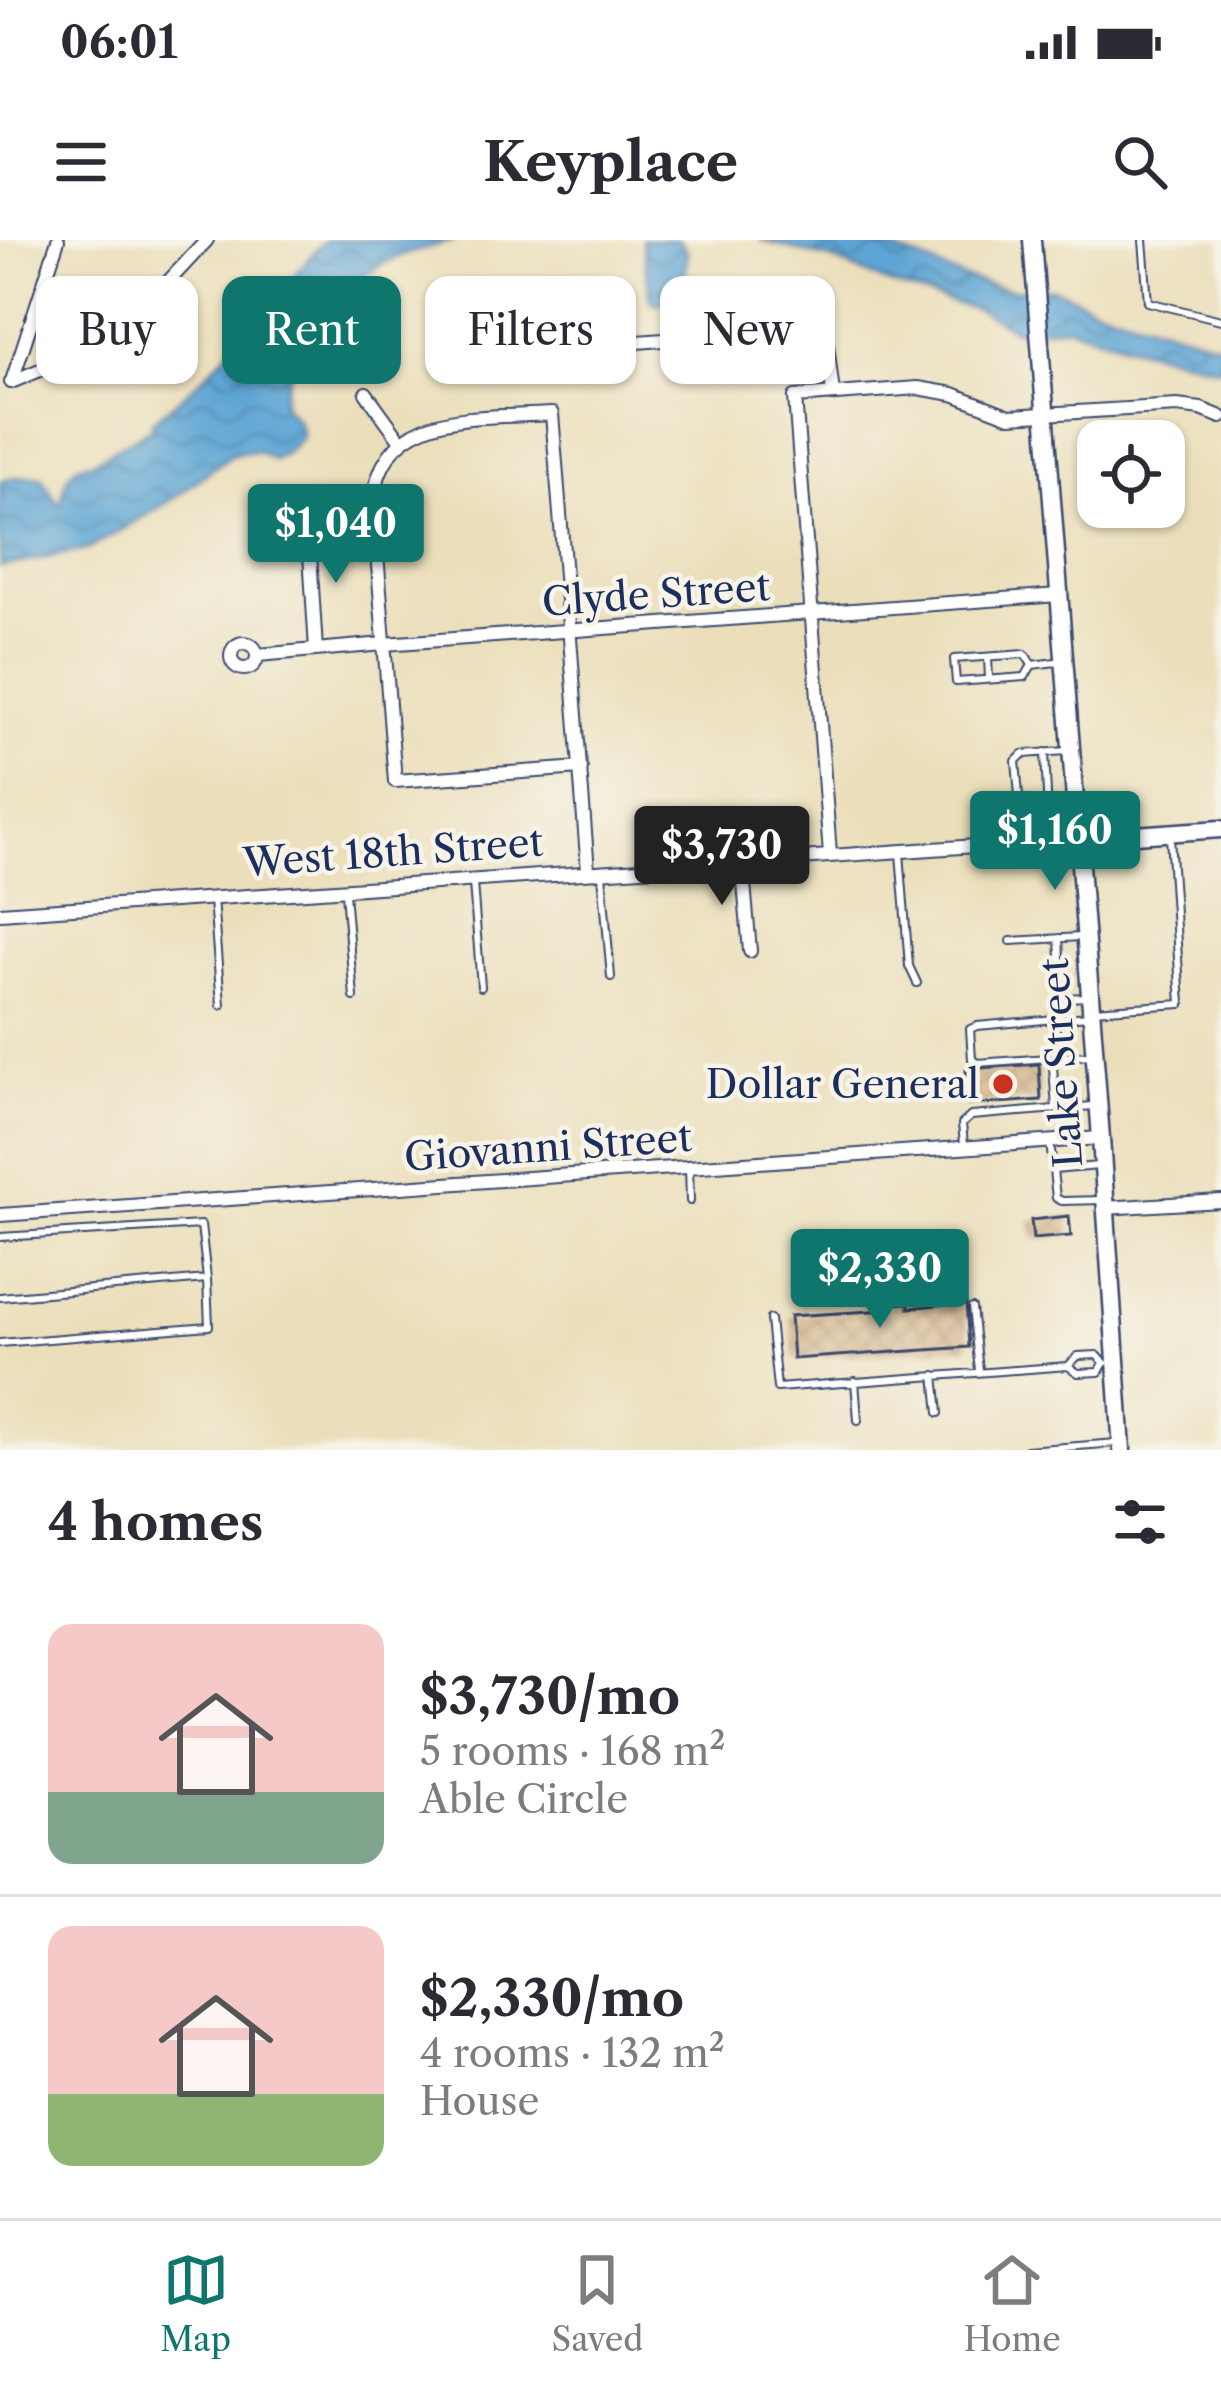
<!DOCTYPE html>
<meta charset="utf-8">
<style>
:root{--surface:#fff;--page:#f2f2f3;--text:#2b2b33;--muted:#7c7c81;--line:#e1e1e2;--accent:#0f766e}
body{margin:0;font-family:"Libre Caslon Text",serif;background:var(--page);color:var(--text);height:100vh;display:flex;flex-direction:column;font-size:45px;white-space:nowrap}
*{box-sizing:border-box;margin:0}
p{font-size:39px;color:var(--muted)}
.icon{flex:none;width:66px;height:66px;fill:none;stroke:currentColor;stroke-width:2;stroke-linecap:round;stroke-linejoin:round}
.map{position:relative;height:1210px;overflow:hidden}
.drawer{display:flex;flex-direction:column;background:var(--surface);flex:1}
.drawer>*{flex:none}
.hud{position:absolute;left:36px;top:36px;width:1149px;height:108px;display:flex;gap:24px}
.tools{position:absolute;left:1077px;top:180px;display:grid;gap:24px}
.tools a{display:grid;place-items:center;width:108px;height:108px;border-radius:24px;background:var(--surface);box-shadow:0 3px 9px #0004;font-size:60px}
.price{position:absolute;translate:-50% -102px;padding:0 27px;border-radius:12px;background:var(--accent);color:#fff;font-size:39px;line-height:78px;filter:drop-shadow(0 3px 6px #0008)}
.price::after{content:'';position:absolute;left:50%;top:72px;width:36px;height:27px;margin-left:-18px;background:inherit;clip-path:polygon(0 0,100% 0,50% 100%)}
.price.on{background:#222;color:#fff}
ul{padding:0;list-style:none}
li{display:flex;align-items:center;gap:36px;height:300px;padding:0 48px}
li+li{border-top:3px solid var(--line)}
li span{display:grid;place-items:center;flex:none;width:336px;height:240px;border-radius:24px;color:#555}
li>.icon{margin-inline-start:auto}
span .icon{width:144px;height:144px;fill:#fffc;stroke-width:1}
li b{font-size:51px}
h2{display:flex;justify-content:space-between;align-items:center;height:144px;padding:0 48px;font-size:51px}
.tag{padding:0 42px;border-radius:24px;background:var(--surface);box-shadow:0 3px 9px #0004;font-size:42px;line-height:108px}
.tag.on{background:var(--accent);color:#fff}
.status{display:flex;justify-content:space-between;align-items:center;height:84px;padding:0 60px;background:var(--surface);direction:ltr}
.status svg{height:33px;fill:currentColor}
header{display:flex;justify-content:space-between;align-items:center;height:156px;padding:0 48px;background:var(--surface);font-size:54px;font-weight:800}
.tab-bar{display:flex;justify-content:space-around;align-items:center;height:168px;border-top:3px solid var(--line);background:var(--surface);font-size:33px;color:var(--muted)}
.tab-bar a{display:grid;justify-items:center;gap:6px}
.tab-bar .on{color:var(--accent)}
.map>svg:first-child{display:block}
</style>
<div class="status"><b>06:01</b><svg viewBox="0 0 49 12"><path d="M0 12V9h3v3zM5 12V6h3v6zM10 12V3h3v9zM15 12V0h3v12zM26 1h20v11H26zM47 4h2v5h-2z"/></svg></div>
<header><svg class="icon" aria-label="menu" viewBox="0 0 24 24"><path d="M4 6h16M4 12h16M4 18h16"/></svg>Keyplace<svg class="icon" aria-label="search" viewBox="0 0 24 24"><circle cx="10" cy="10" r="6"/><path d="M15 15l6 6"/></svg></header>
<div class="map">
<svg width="1221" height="1210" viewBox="0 0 1221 1210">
<defs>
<pattern id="water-waves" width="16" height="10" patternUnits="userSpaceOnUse" patternTransform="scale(3)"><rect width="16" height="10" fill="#5da5d4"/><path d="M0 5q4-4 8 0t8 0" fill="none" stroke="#4c87af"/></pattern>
<pattern id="building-cross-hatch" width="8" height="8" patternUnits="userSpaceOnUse" patternTransform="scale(3)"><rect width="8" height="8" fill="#d3b082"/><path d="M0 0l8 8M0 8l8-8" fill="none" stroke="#aa906e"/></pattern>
</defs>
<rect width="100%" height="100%" fill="#f7f3e8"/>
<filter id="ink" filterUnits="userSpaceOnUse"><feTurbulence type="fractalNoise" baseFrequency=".00833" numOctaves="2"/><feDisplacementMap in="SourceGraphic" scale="24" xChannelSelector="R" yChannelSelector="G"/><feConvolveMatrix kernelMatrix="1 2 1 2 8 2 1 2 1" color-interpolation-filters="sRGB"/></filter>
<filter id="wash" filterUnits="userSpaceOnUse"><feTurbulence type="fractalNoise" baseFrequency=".004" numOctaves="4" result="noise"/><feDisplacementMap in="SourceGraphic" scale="48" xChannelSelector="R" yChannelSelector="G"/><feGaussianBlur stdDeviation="2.7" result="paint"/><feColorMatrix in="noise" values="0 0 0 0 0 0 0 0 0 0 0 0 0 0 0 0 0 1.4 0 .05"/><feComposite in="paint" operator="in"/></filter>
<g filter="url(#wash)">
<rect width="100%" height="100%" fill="#ebdfbb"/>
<!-- water -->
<path fill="url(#water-waves)" stroke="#3c6a99" stroke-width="3" d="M325 0H456C435 6 413 11 393 19 344 38 288 111 283 164L299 183 302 197 283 215 273 220 256 211 232 214 170 261 89 309 0 327V242L16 237 41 236 58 263H62C63 243 68 224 92 222L153 187 151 182C220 131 268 63 325 0Z
M642 0H679L687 12 684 49 674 58 658 64 651 61Z
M760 0H861L920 19 963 38 1012 50 1054 48 1095 67 1221 104V128L1122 104 1067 86 1017 91 981 71 890 44 834 20Z"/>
<g id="blocks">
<!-- building -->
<path fill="url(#building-cross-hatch)" d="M1039 824 1041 860 968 865 966 829Z
M1069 976 1071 996 1033 999 1031 980Z
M966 1062 969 1107 793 1119 790 1076 888 1070V1064L909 1063V1068Z"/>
</g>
</g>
<g filter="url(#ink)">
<use href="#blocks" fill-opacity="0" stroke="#3a496c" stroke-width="3"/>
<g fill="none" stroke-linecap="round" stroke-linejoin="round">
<defs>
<path id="service" d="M1143 0 1148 62 1221 80
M1025 414 1032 425 1025 437 956 442 954 419Z
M988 417 989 439
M1032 425 1064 421
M1021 582 1043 580 1048 576 1045 512
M1023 602 1016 521 1023 514 1067 511
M900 613 909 726 917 743
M602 634 611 737
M473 643 481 747
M345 653 354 757
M213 659 221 765
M1059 698 1062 758 1088 757
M1011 701 1081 697
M1093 770 1181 764 1170 597
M1088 776 977 786 970 789 972 819 977 823 1091 815
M1055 779 1058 817
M1053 827 1056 869
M1050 902 1056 958 1062 961 1103 960
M964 904 962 884 971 876 1093 866
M689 927 690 961
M1053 930 1099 926
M0 997 201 985 207 1039 0 1057
M972 1068 979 1130
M770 1079 777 1148 1068 1126 1078 1133 1099 1132 1104 1123
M0 1103 209 1086 207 1039
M1068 1126 1078 1116 1097 1115 1105 1123
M935 1135 939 1173
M855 1141 858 1180
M1026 1210 1117 1203"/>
<path id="minor" d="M736 95V71L744 64 818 86
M589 106C588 86 590 63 573 51L526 55 505 61C500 80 508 94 517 111L825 88 833 154
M12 141 58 0
M11 142 115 99 207 0
M366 153 401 201
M310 313 311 283 318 279 328 280 333 286 336 301
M231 416a13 13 0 1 1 26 0a13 13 0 1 1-26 0Z
M316 410 310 314 313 305 328 302 376 300
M258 415 384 404 1059 355
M581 528 395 541 373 262C384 165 478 179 552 174 564 326 577 479 588 631
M830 614 795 157 918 148 953 154 1010 176 1177 166 1201 169 1221 177
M742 621 750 711
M0 673 1077 599
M1104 968 1221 961
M0 975 1101 898"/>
<path id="tertiary" d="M1032 0 1101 898 1122 1210
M1077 599 1221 589"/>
</defs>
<!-- service casing -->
<use href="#service" stroke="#3a496c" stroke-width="10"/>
<!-- minor casing -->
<use href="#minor" stroke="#3a496c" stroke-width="16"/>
<!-- tertiary casing -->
<use href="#tertiary" stroke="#3a496c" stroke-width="21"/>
<!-- service -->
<use href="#service" stroke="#fff" stroke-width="6"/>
<!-- minor -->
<use href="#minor" stroke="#fff" stroke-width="12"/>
<!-- tertiary -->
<use href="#tertiary" stroke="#fff" stroke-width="16"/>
</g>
</g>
<!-- markers -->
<circle fill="#c8321e" stroke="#f7f3e8" stroke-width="4.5" cx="1003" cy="844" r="12"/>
<g text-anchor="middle" stroke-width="9" stroke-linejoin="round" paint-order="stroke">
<!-- street labels -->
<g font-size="39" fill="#1b2f5e" stroke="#f7f3e8">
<text transform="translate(656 354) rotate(-4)" y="14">Clyde Street</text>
<text transform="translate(393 612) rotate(-4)" y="14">West 18th Street</text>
<text transform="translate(1061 823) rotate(-94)" y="14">Lake Street</text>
<text transform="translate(548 907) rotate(-4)" y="14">Giovanni Street</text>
</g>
<!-- poi labels -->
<g font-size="39" fill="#1b2f5e" stroke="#f7f3e8" text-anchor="end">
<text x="979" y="858">Dollar General</text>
</g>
</g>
</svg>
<div class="tools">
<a><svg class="icon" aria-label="locate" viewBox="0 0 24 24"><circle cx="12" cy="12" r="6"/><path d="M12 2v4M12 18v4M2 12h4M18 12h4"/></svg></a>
</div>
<b class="price" style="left:336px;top:346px">$1,040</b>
<b class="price" style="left:1055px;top:653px">$1,160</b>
<b class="price on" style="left:722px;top:668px">$3,730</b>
<b class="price" style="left:880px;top:1091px">$2,330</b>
<div class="hud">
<a class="tag">Buy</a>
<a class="tag on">Rent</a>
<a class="tag">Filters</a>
<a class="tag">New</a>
</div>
</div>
<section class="drawer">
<h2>4 homes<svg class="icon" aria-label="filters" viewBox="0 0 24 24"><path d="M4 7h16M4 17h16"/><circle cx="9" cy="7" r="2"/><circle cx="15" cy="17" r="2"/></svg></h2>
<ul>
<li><span style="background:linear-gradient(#f6c9c9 70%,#7fa58c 0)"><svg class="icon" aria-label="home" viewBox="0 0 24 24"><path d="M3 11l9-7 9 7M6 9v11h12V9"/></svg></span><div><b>$3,730/mo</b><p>5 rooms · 168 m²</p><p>Able Circle</p></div></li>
<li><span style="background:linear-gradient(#f6c9c9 70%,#8fb573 0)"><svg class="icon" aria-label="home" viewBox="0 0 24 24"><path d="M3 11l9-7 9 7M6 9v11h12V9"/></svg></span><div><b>$2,330/mo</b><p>4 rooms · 132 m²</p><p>House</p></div></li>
</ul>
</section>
<nav class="tab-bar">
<a class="on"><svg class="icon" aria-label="map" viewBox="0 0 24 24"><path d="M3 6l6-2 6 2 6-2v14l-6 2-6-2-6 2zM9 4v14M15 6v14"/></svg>Map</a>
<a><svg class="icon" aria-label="saved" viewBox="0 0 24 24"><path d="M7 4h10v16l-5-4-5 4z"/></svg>Saved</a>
<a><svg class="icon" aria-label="home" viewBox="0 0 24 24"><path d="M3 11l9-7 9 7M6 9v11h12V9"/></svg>Home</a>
</nav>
